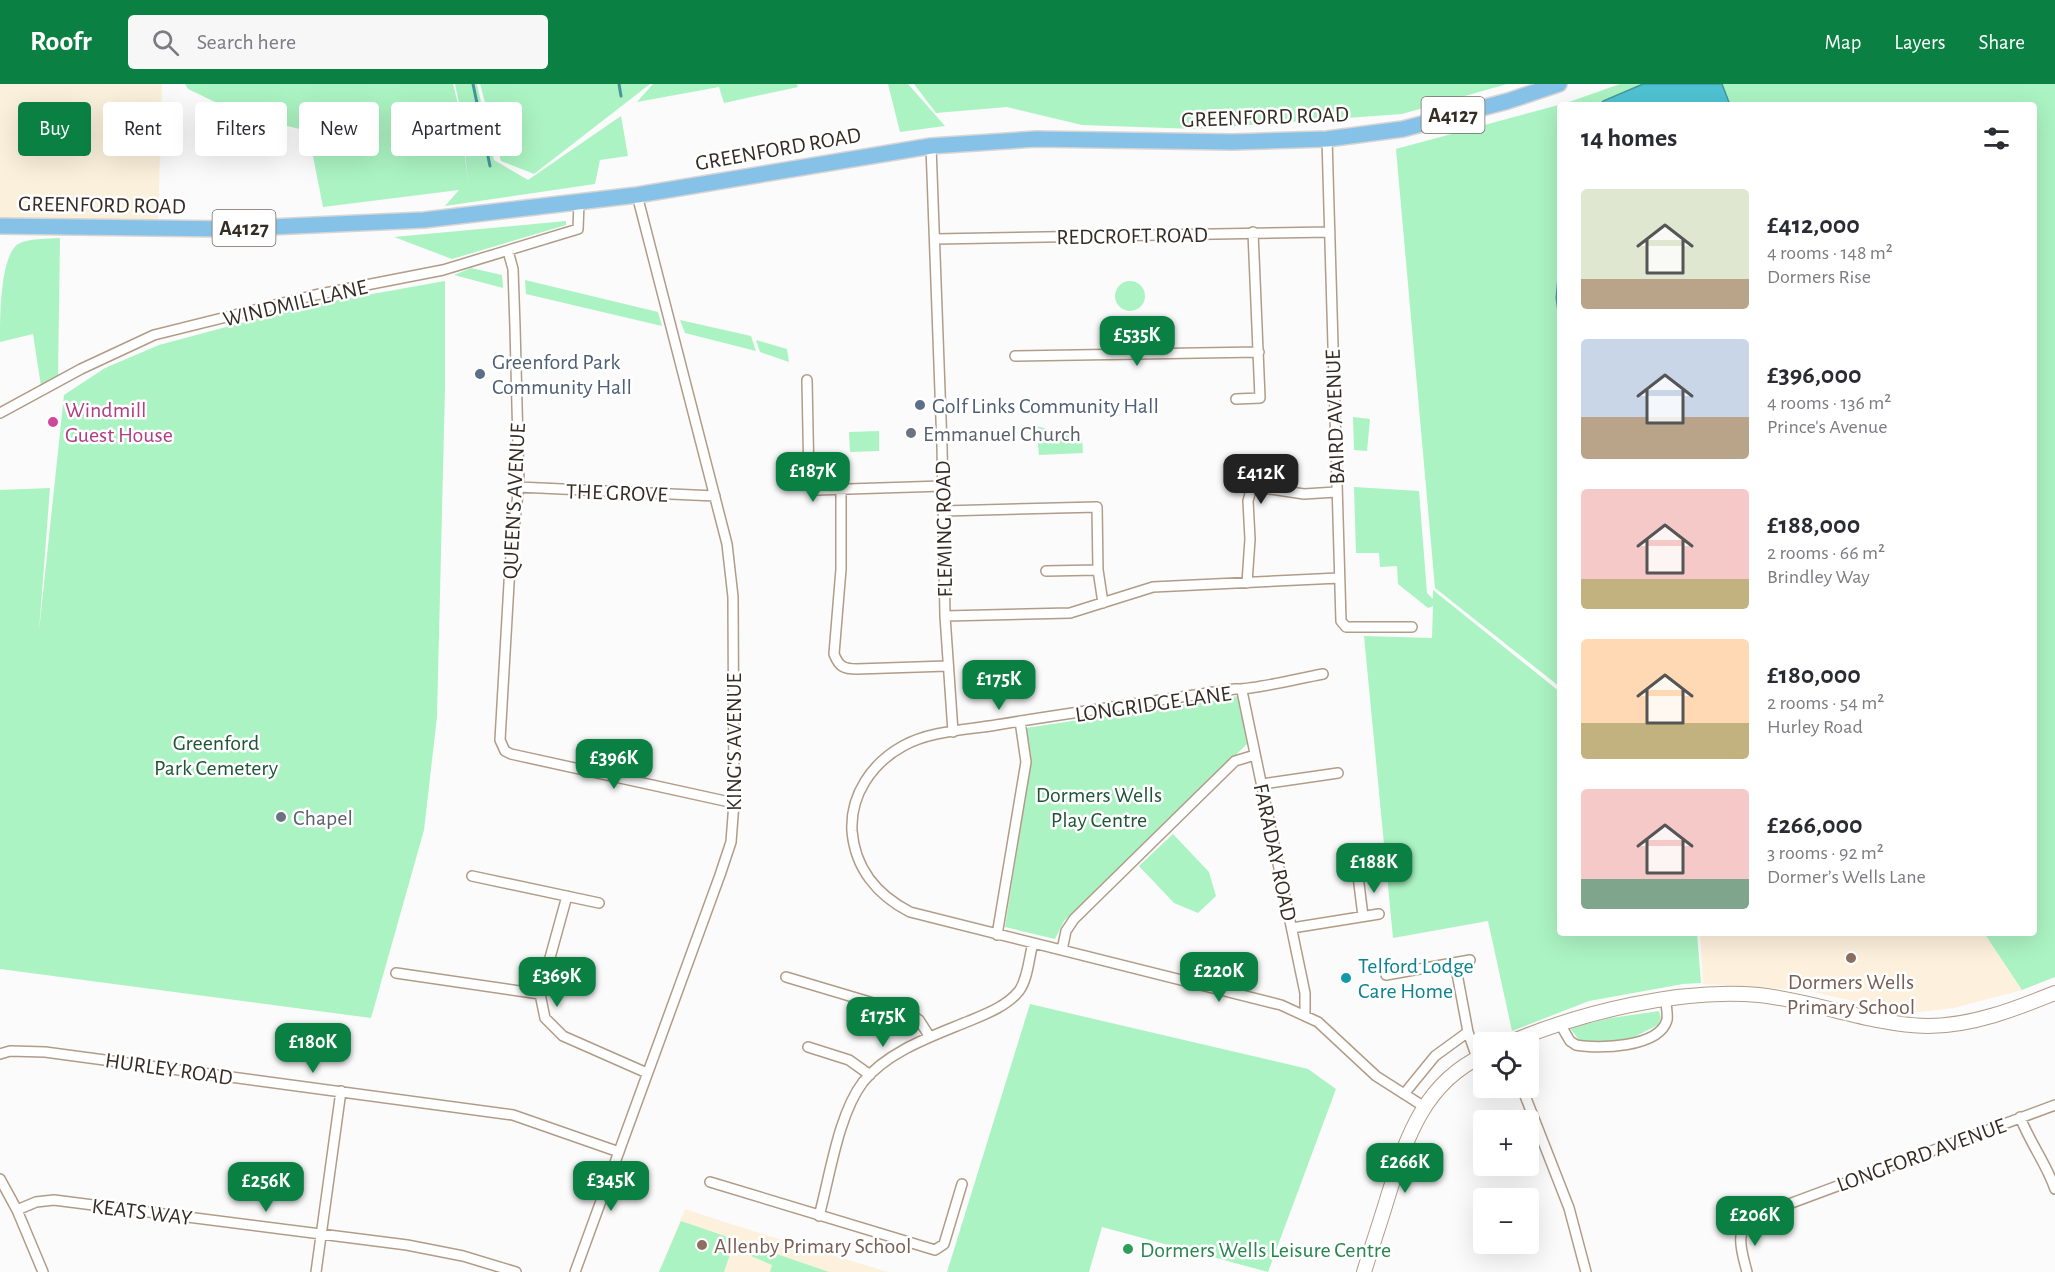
<!DOCTYPE html>
<meta charset="utf-8">
<style>
:root{--surface:#fff;--page:#f7f7f7;--text:#2b2b33;--muted:#7c7c81;--accent:#0b8043}
body{margin:0;font-family:"Alegreya Sans",sans-serif;background:var(--page);color:var(--text);height:100vh;display:flex;flex-direction:column;font-size:22px;white-space:nowrap}
*{box-sizing:border-box;margin:0}
p{font-size:20px;color:var(--muted)}
.icon{flex:none;width:33px;height:33px;fill:none;stroke:currentColor;stroke-width:2;stroke-linecap:round;stroke-linejoin:round}
.map{position:relative;flex:1;overflow:hidden}
.details{position:absolute;left:1557px;top:18px;width:480px;height:834px;display:flex;flex-direction:column;background:var(--surface);border-radius:6px;box-shadow:0 6px 24px #0002}
.details>*{flex:none}
.banner{position:absolute;left:18px;top:18px;width:570px;height:54px;display:flex;gap:12px}
.tools{position:absolute;left:1473px;top:948px;display:grid;gap:12px}
.tools a{display:grid;place-items:center;width:66px;height:66px;border-radius:6px;background:var(--surface);box-shadow:0 6px 24px #0002;font-size:30px}
.price{position:absolute;translate:-50% -51px;padding:0 14px;border-radius:12px;background:var(--accent);color:#fff;font-size:20px;line-height:39px;filter:drop-shadow(0 2px 3px #0008)}
.price::after{content:'';position:absolute;left:50%;top:36px;width:18px;height:14px;margin-left:-9px;background:inherit;clip-path:polygon(0 0,100% 0,50% 100%)}
.price.selected{background:#222;color:#fff}
ul{padding:0;list-style:none}
li{display:flex;align-items:center;gap:18px;height:150px;padding:0 24px}
li span{display:grid;place-items:center;flex:none;width:168px;height:120px;border-radius:6px;color:#555}
li>.icon{margin-inline-start:auto}
span .icon{width:72px;height:72px;fill:#fffc;stroke-width:1}
li b{font-size:26px}
h2{display:flex;justify-content:space-between;align-items:center;height:72px;padding:0 24px;font-size:26px}
.pill{padding:0 21px;border-radius:6px;background:var(--surface);box-shadow:0 6px 24px #0002;font-size:21px;line-height:54px}
.pill.selected{background:var(--accent);color:#fff}
header{display:flex;align-items:center;gap:36px;box-sizing:border-box;height:84px;padding:0 30px;background:var(--accent);color:#fff}
header strong{font-size:28px}
nav{display:flex;gap:33px;margin-inline-start:auto;font-size:21px}
.search{width:420px;height:54px;background:var(--page);display:flex;align-items:center;gap:15px;box-sizing:border-box;padding:0 21px;border-radius:6px;color:var(--muted);font-size:22px}
.map>svg:first-child{display:block}
</style>
<header>
<strong>Roofr</strong>
<div class="search"><svg class="icon" aria-label="search" viewBox="0 0 24 24"><circle cx="10" cy="10" r="6"/><path d="M15 15l6 6"/></svg>Search here</div>
<nav><a>Map</a><a>Layers</a><a>Share</a></nav>
</header>
<div class="map">
<svg width="2055" height="1188" viewBox="0 0 2055 1188">
<rect width="100%" height="100%" fill="#fbfbfb"/>
<!-- industrial -->
<path fill="#fbf0db" d="M0 0H162L158 142 0 141Z"/>
<!-- education -->
<path fill="#fdf0dc" d="M1700 849H1984L2022 906 1954 924 1920 928 1885 924 1804 906 1703 900Z
M685 1125 740 1143 888 1188H659Z"/>
<!-- green -->
<path fill="#abf3c2" d="M185 0H453L459 24 468 98 461 28 455 0H477L494 76 528 96 621 32 628 72 600 76 595 100 445 122 459 106 323 123 308 47 242 31 188 5Z
M480 0H650L534 90 501 77Z
M653 0H797L798 3 724 19 719 3 637 18Z
M888 0H908L945 42 900 48Z
M914 0H1507L1402 30 1195 45 1082 41 1007 23 936 29Z
M1620 0H2055V893L2022 906 1984 849H2034V21H1560V603L1435 504 1396 65 1566 19Z
M566 137V141L452 175 394 153Z
M60 154 58 294 41 302 33 250 0 258C0 234 0 172 18 160 29 154 47 155 60 154Z
M471 184 502 191 503 204 454 191Z
M525 196 658 228 662 242 526 210Z
M1115 212a15 15 0 1 1 30 0a15 15 0 1 1-30 0Z
M445 197V304L437 633 424 746 371 934 0 885V406L50 404 39 547 64 311 105 284 159 261 305 222Z
M680 236 751 252 756 267 685 249Z
M756 256 787 265 789 278 760 268Z
M1353 333 1370 335 1367 367 1354 366Z
M1036 342 1082 354 1083 369 1039 371Z
M879 347V367L850 368 849 348Z
M1354 403 1419 407 1427 509 1433 515V506L1560 608V849H1697L1701 899 1683 900 1589 917 1512 947 1488 837 1393 854 1364 552 1432 554 1433 522 1428 524 1398 500 1397 482 1380 483 1379 469H1356Z
M1238 612 1247 660 1064 837 1055 855 1005 843 1030 682 1026 644Z
M1173 750 1209 788 1216 812 1198 829 1174 819 1139 782Z
M1030 920 1308 985 1336 1005 1268 1188 1102 1143 1089 1188H947Z
M1659 927 1661 934 1658 941 1628 956 1581 959 1570 944 1611 934Z
M681 1137 829 1188H770L772 1181 732 1164 724 1188H659Z"/>
<!-- water -->
<path fill="#4fc2d2" stroke="#47959e" stroke-width="1.5" d="M1643 0H1722L1730 21H1600L1603 17Z"/>
<g fill="none" stroke-linecap="round" stroke-linejoin="round">
<!-- stream -->
<path stroke="#47959e" stroke-width="3" d="M473 0 490 82
M619 0 621 12
M1560 178 1557 214 1560 237"/>
<defs>
<path id="street" d="M1327 55 1341 537 1346 543H1412
M931 62 942 362 945 532 953 648
M935 155 1330 148
M508 167 513 185 515 243 519 400 510 482 500 656 505 667 511 670 734 719
M1015 272 1259 268
M807 296 809 398 817 406 943 402
M1236 315 1260 314 1253 148
M0 329 81 285 154 251 315 211 443 186 578 145 579 119
M518 403 715 412
M841 406V485L834 570C839 583 844 585 857 585L947 582
M943 427 1097 423 1098 486 1103 519
M1046 487 1098 486
M1247 499 1250 455 1248 417 1251 406 1263 404 1304 410 1336 408
M945 532 1070 529 1153 503 1339 494
M1323 590C1300 594 1254 606 1235 605 1155 617 1075 628 996 641 966 646 930 647 903 662 872 679 850 711 852 747 855 784 877 811 910 828L1281 921 1318 938 1376 992 1423 1022
M1242 607 1305 909V931
M1262 700 1338 689
M472 792 599 819
M1358 792 1363 832
M567 812 540 910 545 934 563 952 647 989
M1292 844 1379 830
M997 851 1026 678 1020 637
M1062 866 1066 847 1074 835 1235 677 1255 671
M396 889 540 910
M1386 891 1470 876
M786 893 910 930 919 936 930 953
M1560 940 1570 957 1576 961C1598 965 1659 964 1667 936 1668 930 1666 923 1666 917
M1468 948 1477 974
M808 963 849 976 870 991
M0 970 10 967 45 968 513 1031 619 1068
M1522 1004 1569 1124 1586 1188
M1404 1010 1435 972 1468 948 1455 879
M2020 1033C2030 1059 2046 1079 2055 1105
M0 1095 17 1126 43 1188
M710 1098 935 1166 944 1160 962 1100
M17 1126 36 1118 54 1116 407 1161 463 1172 516 1188
M819 1132C830 1092 838 1031 863 998 888 967 933 952 969 937 986 930 1007 922 1019 907 1028 895 1029 873 1033 859
M316 1188 341 1007
M575 1188 720 791 731 758 734 719 733 513 727 460 637 111
M1747 1188C1742 1168 1733 1146 1754 1133L2055 1021"/>
<path id="secondary" d="M1511 958C1582 928 1681 904 1759 911 1816 917 1871 941 1928 942 1972 942 2015 925 2055 909
M1364 1188C1372 1162 1381 1136 1389 1109 1407 1052 1425 998 1484 971"/>
<path id="primary" d="M0 142 227 145 424 136 637 111 931 62 1036 55 1233 58 1327 55 1403 45 1508 17 1559 0"/>
</defs>
<!-- street casing -->
<use href="#street" stroke="#b19c88" stroke-width="12"/>
<!-- secondary casing -->
<use href="#secondary" stroke="#b19c88" stroke-width="16"/>
<!-- primary casing -->
<use href="#primary" stroke="#d7d5d3" stroke-width="18"/>
<!-- street -->
<use href="#street" stroke="#fff" stroke-width="9"/>
<!-- secondary -->
<use href="#secondary" stroke="#fff" stroke-width="14"/>
<!-- primary -->
<use href="#primary" stroke="#86c1e8" stroke-width="15"/>
</g>
<!-- markers -->
<g fill="#5c6f8a" stroke="#fff" stroke-width="2">
<circle cx="480" cy="290" r="6"/>
<circle cx="920" cy="321" r="6"/>
</g>
<circle fill="#d1479c" stroke="#fff" stroke-width="2" cx="53" cy="338" r="6"/>
<g fill="#6b7280" stroke="#fff" stroke-width="2">
<circle cx="911" cy="349" r="6"/>
<circle cx="281" cy="733" r="6"/>
</g>
<g fill="#8d6e63" stroke="#fff" stroke-width="2">
<circle cx="1851" cy="874" r="6"/>
<circle cx="702" cy="1161" r="6"/>
</g>
<circle fill="#0f9aa8" stroke="#fff" stroke-width="2" cx="1346" cy="894" r="6"/>
<circle fill="#2e9e5b" stroke="#fff" stroke-width="2" cx="1128" cy="1165" r="6"/>
<g text-anchor="middle" stroke-width="5" stroke-linejoin="round" paint-order="stroke">
<!-- shield labels -->
<g fill="#fff" stroke="#726b66" stroke-width="1.5">
<rect x="1421.5" y="13" width="63" height="36" rx="4.5"/>
<rect x="212.5" y="126" width="63" height="36" rx="4.5"/>
</g>
<g font-size="21" font-weight="bold" fill="#352c24">
<text x="1453" y="38">A4127</text>
<text x="244" y="151">A4127</text>
</g>
<!-- street labels -->
<g font-size="22" fill="#352c24" stroke="#fff">
<text transform="translate(1265 32) rotate(-2)" y="8">GREENFORD ROAD</text>
<text transform="translate(778 64) rotate(-10)" y="8">GREENFORD ROAD</text>
<text transform="translate(102 120) rotate(1)" y="8">GREENFORD ROAD</text>
<text transform="translate(1132 151) rotate(-1)" y="8">REDCROFT ROAD</text>
<text transform="translate(295 218) rotate(-13)" y="8">WINDMILL LANE</text>
<text transform="translate(1334 333) rotate(-92)" y="8">BAIRD AVENUE</text>
<text transform="translate(617 408) rotate(2)" y="8">THE GROVE</text>
<text transform="translate(513 417) rotate(-87)" y="8">QUEEN'S AVENUE</text>
<text transform="translate(943 445) rotate(-91)" y="8">FLEMING ROAD</text>
<text transform="translate(1153 619) rotate(-8)" y="8">LONGRIDGE LANE</text>
<text transform="translate(733 658) rotate(-90)" y="8">KING'S AVENUE</text>
<text transform="translate(1276 768) rotate(78)" y="8">FARADAY ROAD</text>
<text transform="translate(169 984) rotate(8)" y="8">HURLEY ROAD</text>
<text transform="translate(1921 1070) rotate(-20)" y="8">LONGFORD AVENUE</text>
<text transform="translate(142 1127) rotate(7)" y="8">KEATS WAY</text>
</g>
<!-- service labels -->
<g font-size="22" fill="#4e5e75" stroke="#fff" text-anchor="start">
<text x="492" y="285">Greenford Park<tspan x="492" dy="25">Community Hall</tspan></text>
<text x="932" y="329">Golf Links Community Hall</text>
</g>
<!-- hotel labels -->
<g font-size="22" fill="#b23c85" stroke="#fff" text-anchor="start">
<text x="65" y="333">Windmill<tspan x="65" dy="25">Guest House</tspan></text>
</g>
<!-- worship labels -->
<g font-size="22" fill="#5b616d" stroke="#fff" text-anchor="start">
<text x="923" y="357">Emmanuel Church</text>
<text x="293" y="741">Chapel</text>
</g>
<!-- park labels -->
<g font-size="22" fill="#1e5635" stroke="#fff">
<text x="216" y="666">Greenford<tspan x="216" dy="25">Park Cemetery</tspan></text>
<text x="1099" y="718">Dormers Wells<tspan x="1099" dy="25">Play Centre</tspan></text>
</g>
<!-- culture labels -->
<g font-size="22" fill="#0d838f" stroke="#fff" text-anchor="start">
<text x="1358" y="889">Telford Lodge<tspan x="1358" dy="25">Care Home</tspan></text>
</g>
<!-- education labels -->
<g font-size="22" fill="#785e54" stroke="#fff">
<text x="1851" y="905">Dormers Wells<tspan x="1851" dy="25">Primary School</tspan></text>
<text x="714" y="1169" text-anchor="start">Allenby Primary School</text>
</g>
<!-- leisure labels -->
<g font-size="22" fill="#27864d" stroke="#fff" text-anchor="start">
<text x="1140" y="1173">Dormers Wells Leisure Centre</text>
</g>
</g>
</svg>
<div class="tools">
<a><svg class="icon" aria-label="locate" viewBox="0 0 24 24"><circle cx="12" cy="12" r="6"/><path d="M12 2v4M12 18v4M2 12h4M18 12h4"/></svg></a>
<a>+</a>
<a>−</a>
</div>
<b class="price" style="left:1137px;top:283px">£535K</b>
<b class="price" style="left:813px;top:419px">£187K</b>
<b class="price selected" style="left:1261px;top:421px">£412K</b>
<b class="price" style="left:999px;top:627px">£175K</b>
<b class="price" style="left:614px;top:706px">£396K</b>
<b class="price" style="left:1374px;top:810px">£188K</b>
<b class="price" style="left:1219px;top:919px">£220K</b>
<b class="price" style="left:557px;top:924px">£369K</b>
<b class="price" style="left:883px;top:964px">£175K</b>
<b class="price" style="left:313px;top:990px">£180K</b>
<b class="price" style="left:1405px;top:1110px">£266K</b>
<b class="price" style="left:611px;top:1128px">£345K</b>
<b class="price" style="left:266px;top:1129px">£256K</b>
<b class="price" style="left:1755px;top:1163px">£206K</b>
<div class="banner">
<a class="pill selected">Buy</a>
<a class="pill">Rent</a>
<a class="pill">Filters</a>
<a class="pill">New</a>
<a class="pill">Apartment</a>
</div>
<section class="details">
<h2>14 homes<svg class="icon" aria-label="filters" viewBox="0 0 24 24"><path d="M4 7h16M4 17h16"/><circle cx="9" cy="7" r="2"/><circle cx="15" cy="17" r="2"/></svg></h2>
<ul>
<li><span style="background:linear-gradient(#dfe7d0 75%,#b9a48a 0)"><svg class="icon" aria-label="home" viewBox="0 0 24 24"><path d="M3 11l9-7 9 7M6 9v11h12V9"/></svg></span><div><b>£412,000</b><p>4 rooms · 148 m²</p><p>Dormers Rise</p></div></li>
<li><span style="background:linear-gradient(#c9d6e8 65%,#b9a48a 0)"><svg class="icon" aria-label="home" viewBox="0 0 24 24"><path d="M3 11l9-7 9 7M6 9v11h12V9"/></svg></span><div><b>£396,000</b><p>4 rooms · 136 m²</p><p>Prince's Avenue</p></div></li>
<li><span style="background:linear-gradient(#f6c9c9 75%,#c2b280 0)"><svg class="icon" aria-label="home" viewBox="0 0 24 24"><path d="M3 11l9-7 9 7M6 9v11h12V9"/></svg></span><div><b>£188,000</b><p>2 rooms · 66 m²</p><p>Brindley Way</p></div></li>
<li><span style="background:linear-gradient(#ffd9b3 70%,#c2b280 0)"><svg class="icon" aria-label="home" viewBox="0 0 24 24"><path d="M3 11l9-7 9 7M6 9v11h12V9"/></svg></span><div><b>£180,000</b><p>2 rooms · 54 m²</p><p>Hurley Road</p></div></li>
<li><span style="background:linear-gradient(#f6c9c9 75%,#7fa58c 0)"><svg class="icon" aria-label="home" viewBox="0 0 24 24"><path d="M3 11l9-7 9 7M6 9v11h12V9"/></svg></span><div><b>£266,000</b><p>3 rooms · 92 m²</p><p>Dormer’s Wells Lane</p></div></li>
</ul>
</section>
</div>
